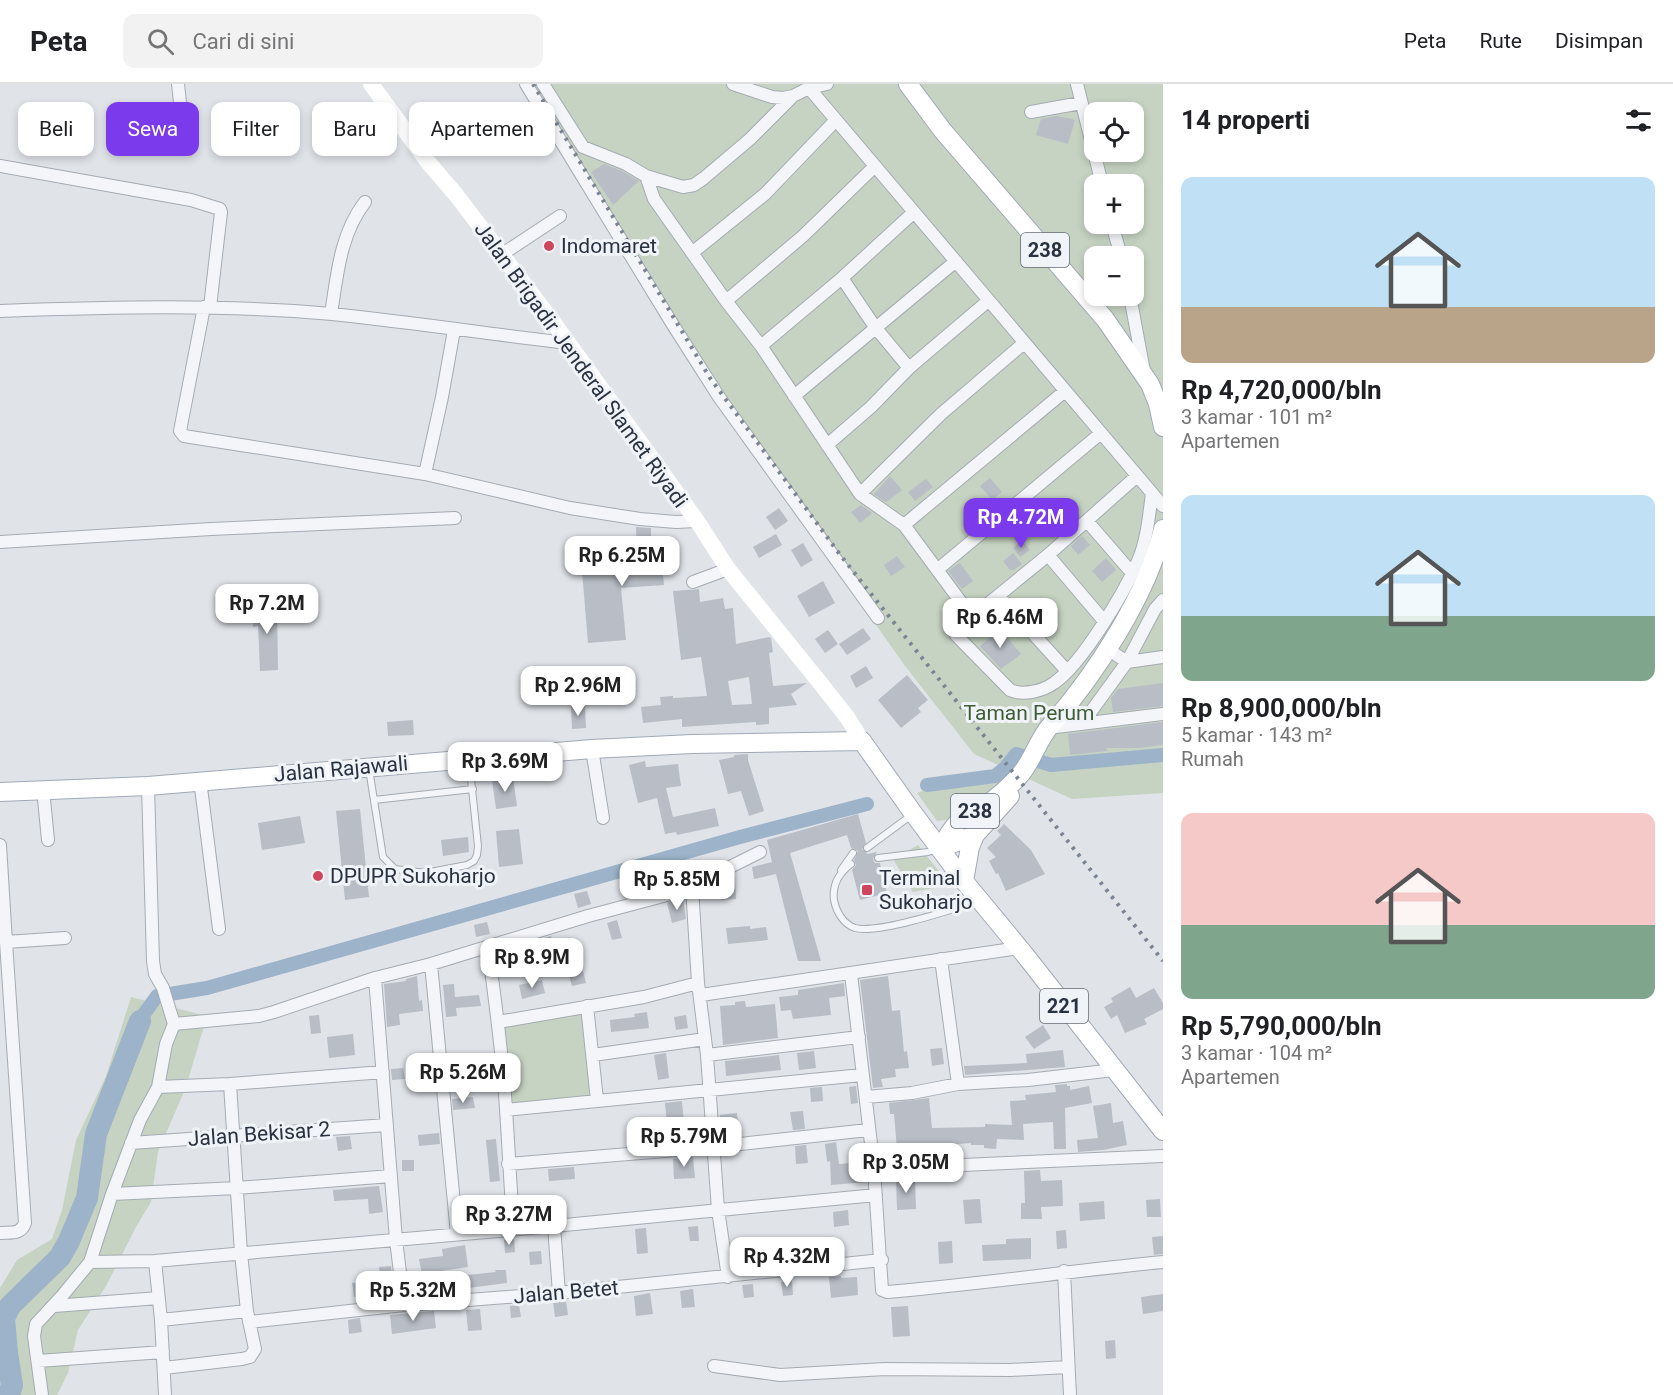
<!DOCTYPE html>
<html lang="id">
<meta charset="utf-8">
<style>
:root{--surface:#fff;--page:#f2f2f2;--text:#202124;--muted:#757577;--line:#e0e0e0;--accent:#7c3aed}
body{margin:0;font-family:Roboto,sans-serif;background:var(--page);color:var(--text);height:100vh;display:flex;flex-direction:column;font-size:22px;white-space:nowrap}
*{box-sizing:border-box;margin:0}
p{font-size:20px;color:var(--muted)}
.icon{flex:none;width:33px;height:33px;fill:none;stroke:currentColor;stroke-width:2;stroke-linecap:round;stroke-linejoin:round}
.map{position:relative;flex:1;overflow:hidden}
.drawer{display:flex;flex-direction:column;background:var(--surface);width:510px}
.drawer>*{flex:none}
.top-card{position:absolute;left:18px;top:18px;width:570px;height:54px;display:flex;gap:12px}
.fabs{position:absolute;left:1084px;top:18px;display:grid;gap:12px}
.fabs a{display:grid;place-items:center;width:60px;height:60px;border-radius:12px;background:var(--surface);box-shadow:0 3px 9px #0003;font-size:30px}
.price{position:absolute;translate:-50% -51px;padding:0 14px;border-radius:12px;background:#fff;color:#222;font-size:20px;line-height:39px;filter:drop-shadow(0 2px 3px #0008)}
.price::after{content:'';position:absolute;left:50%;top:36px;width:18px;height:14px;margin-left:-9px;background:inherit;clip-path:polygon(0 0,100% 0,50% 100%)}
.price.current{background:var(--accent);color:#fff}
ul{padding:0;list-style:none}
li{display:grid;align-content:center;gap:12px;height:318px;padding:0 18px}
li span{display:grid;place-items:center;height:186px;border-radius:12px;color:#555}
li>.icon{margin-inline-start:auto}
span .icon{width:108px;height:108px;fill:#fffc;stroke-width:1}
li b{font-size:26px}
h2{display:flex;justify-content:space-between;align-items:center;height:72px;padding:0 18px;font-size:26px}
.tag{padding:0 21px;border-radius:12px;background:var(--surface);box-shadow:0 3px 9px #0003;font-size:21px;line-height:54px}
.tag.current{background:var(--accent);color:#fff}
header{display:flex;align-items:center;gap:36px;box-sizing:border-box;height:84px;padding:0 30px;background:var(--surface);border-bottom:2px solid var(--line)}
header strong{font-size:28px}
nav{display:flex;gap:33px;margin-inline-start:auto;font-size:21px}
.search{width:420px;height:54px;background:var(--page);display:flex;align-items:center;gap:15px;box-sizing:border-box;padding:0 21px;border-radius:12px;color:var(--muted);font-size:22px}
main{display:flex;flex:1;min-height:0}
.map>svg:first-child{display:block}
</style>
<header>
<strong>Peta</strong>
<div class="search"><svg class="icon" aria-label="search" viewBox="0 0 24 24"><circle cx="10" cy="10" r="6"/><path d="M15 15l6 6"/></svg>Cari di sini</div>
<nav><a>Peta</a><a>Rute</a><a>Disimpan</a></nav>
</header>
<main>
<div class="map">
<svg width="1163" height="1311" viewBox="0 0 1163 1311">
<rect width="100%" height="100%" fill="#e0e4e9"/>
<!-- green -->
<path fill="#c6d3c2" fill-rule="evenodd" d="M521 0H1163V709L1072 715 974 670 905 582 785 412ZM1095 28H1134V68H1095ZM1095 100H1134V140H1095ZM1095 172H1134V212H1095Z
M996 696 1003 705 953 735 937 737 917 709 931 704Z
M918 761 950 801 913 808 893 775Z
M131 913 207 932 186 1003 158 1068 151 1118 136 1143 106 1202 78 1246 68 1289 57 1311H0V1292L3 1279 0 1278V1204L17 1176 52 1155 62 1126 76 1056 106 992Z
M587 922 597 1016 506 1026 501 934Z"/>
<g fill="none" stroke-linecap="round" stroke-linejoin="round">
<!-- canal -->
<path stroke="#9cb3c9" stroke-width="14" d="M927 701 995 692 1005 684 1016 670 1051 681 1163 671
M141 934 157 912 207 904 740 753 867 720"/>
<!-- river -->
<path stroke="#9cb3c9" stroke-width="22" d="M9 1311 12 1301 7 1269 4 1234 10 1222 60 1173 69 1157 87 1114 96 1050 140 937"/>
</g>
<!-- building -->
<path fill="#b8bdc6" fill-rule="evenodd" d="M1057 32 1075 36 1068 60 1036 51 1041 35Z
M604 80 622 87 639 97 613 121 591 88Z
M890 392 902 406 888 417 885 418 874 410Z
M990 394 1002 408 992 416 980 402Z
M926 395 933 403 915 417 908 408Z
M988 415 997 426 987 434 978 424Z
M1068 418 1080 432 1069 441 1057 427Z
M861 421 872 429 860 439 851 428Z
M779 424 788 437 775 446 766 433Z
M1022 432 1033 446 1022 455 1011 442Z
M636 443 651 444V455H677V470H661L664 501 621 504 626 556 588 559 582 487 637 482Z
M776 450 782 461 759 474 753 463Z
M1082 452 1090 461 1078 471 1071 462Z
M1022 456 1030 466 1020 473 1013 464Z
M803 459 813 476 801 483 791 466Z
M1013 469 1022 480 1014 486H1010L1003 477Z
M897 472 905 483 891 492 884 481Z
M1106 474 1116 486 1102 498 1092 487Z
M960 479 973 497 962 505 948 487Z
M823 497 835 519 809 533 797 512Z
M699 505 700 518 723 514 725 525 733 524 736 560 769 553 771 554 773 568 769 569 773 602 807 599 791 610 797 621 769 624V640L756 641V638L682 643V635L643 639 641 623 661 621 660 613 673 612V614L707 612 701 573 681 576 673 507ZM749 593 752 620 732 621 728 597Z
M1034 518 1042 526 1032 536 1024 527Z
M277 520 278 586 260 587 258 542 253 543 252 522Z
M863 544 871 555 847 571 839 560Z
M1000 545 1021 570 1001 585 980 562Z
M828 546 838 560 825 569 815 555Z
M866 582 873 594 856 604 850 592Z
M907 591 928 616 918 624 921 628 901 644 878 616Z
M1163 599V622L1113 628 1111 614 1118 605Z
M571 622H585L586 644 572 645Z
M413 636 414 651 388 652 387 638Z
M1163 638V661L1138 664H1106L1107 667 1070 671 1068 650Z
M748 670V676L764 727 749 732 741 707 728 710 719 676 734 673V671Z
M645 677 646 683 678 680 681 702 666 704 673 733 715 724 719 742 677 751 676 748 665 750 657 714 638 719 629 681Z
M513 693 517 722 496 725 492 696Z
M360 725 369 813 345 816 336 727Z
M858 730 866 759 862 765 868 770 877 768 873 775 875 779H880L887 809 860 816 852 786 856 781 854 776 858 767 851 764 847 751 790 769 821 877H798L776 790 754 795 752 783 772 778 767 756Z
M300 732 305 759 262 766 258 739Z
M1004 740 1031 766 1045 790 1006 807 998 789 996 790 989 777 996 773 987 764 1001 751 997 747Z
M519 745 523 780 499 783 496 747Z
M468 753 469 768 443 772 441 756Z
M728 793H735L736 815 721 816 719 797Z
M587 807 591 820 578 824 574 810Z
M683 815 686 835 672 839 667 819Z
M617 836 622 854 612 856 607 839Z
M487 838 490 850 476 853 474 841Z
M750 842V845L766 843 768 856 728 860 726 844Z
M551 852 556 868 536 874 531 858Z
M583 887 586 899 572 902 569 891Z
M417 892 419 917 422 916 423 927 399 930 400 941 387 943 384 900 406 897V895Z
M888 892 892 927 900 926 904 968 907 967 909 984 895 985 896 993 881 995 883 1003 873 1004 860 896Z
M542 896 545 909 522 915 519 901Z
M844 899 845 912 829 914 831 931 793 935 791 926 781 927 779 913 798 911V906Z
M454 900 455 913 479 911 481 922 456 924 457 932 446 933 443 901Z
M1130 903 1136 914 1154 904 1163 919V925L1144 935 1147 940 1125 949 1117 931 1111 935 1104 923 1113 918 1111 914Z
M745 917 746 923 775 920 778 954 723 961 720 922 735 921V918Z
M647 928 649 944 611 948 610 936 635 933 634 930Z
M319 931 321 949 311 950 309 932Z
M686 931 688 944 676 946 674 933Z
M1043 941 1051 954 1034 965 1025 953Z
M353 950 355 971 329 974 327 953Z
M942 964 944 980 932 982 930 965Z
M1063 966 1065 983 965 991 964 982 1027 979 1026 970Z
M814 967 816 984 799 986 797 969Z
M666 969 669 994 658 996 654 971Z
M779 971 781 986 726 992 725 977Z
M403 984 405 995 392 996 391 985Z
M433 985 434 996H421V986Z
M1067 1000V1002H1070V1006L1089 1002 1092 1019 1065 1024 1066 1065H1054L1053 1038 1023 1040 1024 1056 997 1055 996 1065 984 1064V1061H971V1059L897 1065 894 1030H890L889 1019 929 1014 932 1044 985 1043V1040L1012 1041 1010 1017 1026 1016 1025 1011 1056 1008 1055 1001Z
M856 1002 858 1019 851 1020 849 1003Z
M822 1003 823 1017 811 1018 810 1004Z
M473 1013 475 1024 453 1026 452 1015Z
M682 1017 684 1039 667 1041 665 1019Z
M1111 1019 1113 1039 1123 1037 1127 1061 1103 1066 1078 1068 1077 1056 1098 1054 1093 1022Z
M803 1027 805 1045 793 1046 790 1028Z
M737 1029 739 1052 722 1054 720 1031Z
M439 1049 440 1060 419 1062 418 1051Z
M350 1052 352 1065 338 1067 336 1053Z
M496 1055 500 1097 490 1098 486 1056Z
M836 1058 839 1080 865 1078 867 1098 831 1101 830 1077 827 1078 825 1060Z
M806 1061 808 1079 796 1080 795 1062Z
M693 1073 695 1094 674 1095 673 1075Z
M402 1076H414V1087H402Z
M574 1083 575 1095 549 1097 548 1085Z
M1040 1086 1041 1097 1062 1096 1063 1122 1041 1123 1042 1135H1021V1119H1025L1024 1087Z
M915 1093 916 1125 897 1126 896 1094Z
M379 1102 383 1128 369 1130 368 1115 334 1117 333 1106Z
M980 1115 982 1139 965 1140 963 1116Z
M1160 1115 1161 1133H1147L1146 1116Z
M1104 1117 1105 1135 1080 1137 1079 1119Z
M848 1126 849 1141 834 1143 833 1128Z
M698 1142 699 1157H690L688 1143Z
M646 1144 648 1169 637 1170 635 1145Z
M1066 1146 1067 1164 1057 1165 1056 1147Z
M1163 1152V1170L1154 1171 1152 1153Z
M1031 1154V1175L983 1177 982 1161 1006 1160V1155Z
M514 1155 515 1168 505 1169 504 1156Z
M952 1157 953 1179 939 1180 938 1158Z
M758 1159 759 1166 788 1162 790 1177 750 1180 748 1160Z
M465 1161 468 1183 433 1188 435 1206 425 1207 419 1175 443 1172 442 1165Z
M541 1167 542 1180 530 1181 529 1168Z
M391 1182 392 1193 380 1195 379 1183Z
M495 1186H506L507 1199 468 1204 467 1191 496 1188Z
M841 1192V1194L857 1193 858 1211 831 1214 829 1193Z
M792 1197 793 1211 783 1212 781 1198Z
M365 1198 366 1211 354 1213 352 1199Z
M753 1200 754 1213 744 1214 742 1201Z
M693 1205 695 1223 682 1224 680 1207Z
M650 1209 653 1230 636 1232 634 1212Z
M1163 1210V1227L1143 1230 1141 1213Z
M566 1217 568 1231 555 1233 553 1218Z
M519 1221 521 1233 511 1234 510 1222Z
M908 1222 910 1252 893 1253 891 1223Z
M480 1225 482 1246 468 1247 466 1226Z
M434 1227 436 1244 392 1250 390 1231Z
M360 1234 362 1248 349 1250 348 1236Z
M1115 1256 1116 1274 1106 1275 1105 1257Z"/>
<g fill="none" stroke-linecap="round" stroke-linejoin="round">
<defs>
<path id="lane" d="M369 685 383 773 395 785 425 789 467 781 474 777 477 771 478 762 469 676
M374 716 473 705
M867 764 913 730
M878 774 928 768 938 765
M851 780C839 789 832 800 834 816 836 827 843 840 855 844 878 850 951 826 976 818
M841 786 853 769"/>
<path id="street" d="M178 0 184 55
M526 0 673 241 719 313 878 534
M543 0 583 63 626 80 646 92 683 103 694 101 704 94 750 55 793 12
M733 0 772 13 783 14 793 12 809 4 827 0
M1077 0 1102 100
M809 4 1163 422
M1031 28 1081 19
M0 82 191 116 220 125 221 128 210 223
M646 92 654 115 726 217 761 262 860 410 904 441 972 533
M1112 140 1121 172
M692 169 765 110 836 36
M501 171 560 132
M842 194 875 243 909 284
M1130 212 1144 287
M726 217 803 152 875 82
M204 223 180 347 184 352 425 390 570 424 640 435 676 438 697 437
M0 227C110 223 222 220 332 230 410 238 489 250 567 259
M331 230C337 192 340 150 365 118
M761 262 842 194 914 128
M794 312 956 177
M827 361 871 323 909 284 988 217
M425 390 442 313 454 246
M1137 392 1048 471 972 533 956 551 1010 606C1023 612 1043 607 1054 599 1082 580 1124 509 1138 477 1147 456 1149 432 1152 409
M860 410 941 330 1024 259
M1087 437 1132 489
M904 441 1065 307
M0 458 211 445 455 434
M1048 471 1104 537
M937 486 1101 349
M693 498 728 485
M999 512 1067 587
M1106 564 1127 578 1163 573
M1051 640 1056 643 1163 630
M1082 640 1127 578 1155 525 1163 516
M592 665 603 734
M200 696 219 845
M148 702 153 877 155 890 163 904 174 940
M43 705 48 756
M0 761 6 858 65 854
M692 803 698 899 707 971 718 1126 728 1193
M488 863C495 917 503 971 506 1026 509 1066 510 1105 514 1145
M941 875 958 1000
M431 880 457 1150
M851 890 874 1085 882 1206 887 1208C980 1200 1071 1187 1163 1178
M375 894 396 1156 404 1221
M701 911 1019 864
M587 922 597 1016
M498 938 644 913 698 899
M593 971 705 955
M707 971 859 953
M158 1003 230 1000 383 988
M866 1013 912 1009 958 1000 1028 996 1114 986
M506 1026 862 991
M131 1059 387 1041
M508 1080 713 1063 868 1046
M874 1085 1163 1072
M112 1110 237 1104 391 1092
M554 1142 559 1209
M0 1149C10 1148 21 1151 25 1139L6 858
M155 1177 161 1236 165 1311
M90 1178 155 1177 554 1142 876 1111
M1064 1187 1070 1311
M54 1222 159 1214
M161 1236 247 1227
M249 1238 404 1221 559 1209 882 1176
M38 1277 163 1268
M714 1282 780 1291 885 1285 1010 1286 1068 1283
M164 1284 242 1275 250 1273 255 1265 247 1227 241 1169 230 1000
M42 1311 34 1252 36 1240 62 1212 90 1178 112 1110 140 1036 158 1003 166 960 174 940 259 932 274 928 375 894 431 880 588 832 682 807 760 768"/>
<path id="primary" d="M908 0 943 47 1105 235 1150 300 1158 320 1163 343
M0 708 148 702 592 665 692 660 862 657 913 729 964 797 1025 871 1163 1047
M941 764C946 754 951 745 959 737 966 730 977 727 986 721 998 713 1010 702 1020 691 1033 676 1038 655 1051 641 1095 591 1148 510 1163 445
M941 764 975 751 1010 712
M964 797 970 763 975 751"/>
</defs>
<!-- lane casing -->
<use href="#lane" stroke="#a5abb3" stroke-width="8"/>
<!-- street casing -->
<use href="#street" stroke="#a5abb3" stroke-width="14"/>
<!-- primary casing -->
<use href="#primary" stroke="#a0a9b5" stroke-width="20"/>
<!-- lane -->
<use href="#lane" stroke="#f3f5f8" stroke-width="6"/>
<!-- street -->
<use href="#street" stroke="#f3f5f8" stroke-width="12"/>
<!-- secondary -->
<path stroke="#fff" stroke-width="16" d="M371 0 428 78 457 112 553 238 697 437 728 485 821 600 847 633 862 657"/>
<!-- primary -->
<use href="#primary" stroke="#fff" stroke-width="18"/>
<!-- rail -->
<path stroke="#7a8493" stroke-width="4" stroke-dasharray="3 6" stroke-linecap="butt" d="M533 0 710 294 841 472 1163 877"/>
</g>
<!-- markers -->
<g fill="#ce465d" stroke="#f0f3f7" stroke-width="2">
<circle cx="549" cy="162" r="6"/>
<circle cx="318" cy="792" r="6"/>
<rect x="861" y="800" width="12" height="12" rx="3"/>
</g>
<g text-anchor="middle" stroke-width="6" stroke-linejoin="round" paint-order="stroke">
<!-- shield labels -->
<g fill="#f0f3f7" stroke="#656c78" stroke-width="1.5">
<rect x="1021" y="149" width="48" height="34" rx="4.5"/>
<rect x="951" y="710" width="48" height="34" rx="4.5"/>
<rect x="1040" y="905" width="48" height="34" rx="4.5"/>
</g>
<g font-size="20" font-weight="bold" fill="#293241">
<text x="1045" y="173">238</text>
<text x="975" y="734">238</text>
<text x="1064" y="929">221</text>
</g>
<!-- poi labels -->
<g font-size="21" fill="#293241" stroke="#f0f3f7" text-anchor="start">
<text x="561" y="169">Indomaret</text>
<text x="330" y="799">DPUPR Sukoharjo</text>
<text x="879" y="801">Terminal<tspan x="879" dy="24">Sukoharjo</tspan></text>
</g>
<!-- street labels -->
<g font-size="21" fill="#293241" stroke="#f0f3f7">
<text transform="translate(581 281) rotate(54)" y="7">Jalan Brigadir Jenderal Slamet Riyadi</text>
<text transform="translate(341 685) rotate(-5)" y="7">Jalan Rajawali</text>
<text transform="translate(259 1050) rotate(-4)" y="7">Jalan Bekisar 2</text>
<text transform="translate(566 1208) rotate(-5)" y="7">Jalan Betet</text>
</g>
<!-- park labels -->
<g font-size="21" fill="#3e5d36" stroke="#f0f3f7">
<text x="1029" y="636">Taman Perum</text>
</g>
</g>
</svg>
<div class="fabs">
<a><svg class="icon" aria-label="locate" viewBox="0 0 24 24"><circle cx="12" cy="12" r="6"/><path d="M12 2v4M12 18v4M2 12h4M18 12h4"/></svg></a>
<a>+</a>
<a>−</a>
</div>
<b class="price current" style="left:1021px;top:465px">Rp 4.72M</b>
<b class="price" style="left:622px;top:503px">Rp 6.25M</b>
<b class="price" style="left:267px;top:551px">Rp 7.2M</b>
<b class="price" style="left:1000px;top:565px">Rp 6.46M</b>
<b class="price" style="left:578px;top:633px">Rp 2.96M</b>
<b class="price" style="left:505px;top:709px">Rp 3.69M</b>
<b class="price" style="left:677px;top:827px">Rp 5.85M</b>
<b class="price" style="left:532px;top:905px">Rp 8.9M</b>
<b class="price" style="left:463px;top:1020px">Rp 5.26M</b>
<b class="price" style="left:684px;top:1084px">Rp 5.79M</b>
<b class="price" style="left:906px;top:1110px">Rp 3.05M</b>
<b class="price" style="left:509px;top:1162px">Rp 3.27M</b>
<b class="price" style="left:787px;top:1204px">Rp 4.32M</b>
<b class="price" style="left:413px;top:1238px">Rp 5.32M</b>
<div class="top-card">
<a class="tag">Beli</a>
<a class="tag current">Sewa</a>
<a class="tag">Filter</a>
<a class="tag">Baru</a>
<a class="tag">Apartemen</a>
</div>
</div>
<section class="drawer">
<h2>14 properti<svg class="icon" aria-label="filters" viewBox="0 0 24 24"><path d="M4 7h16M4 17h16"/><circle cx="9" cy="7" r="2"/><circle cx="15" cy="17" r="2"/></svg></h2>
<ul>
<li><span style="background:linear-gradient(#bfe0f5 70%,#b9a48a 0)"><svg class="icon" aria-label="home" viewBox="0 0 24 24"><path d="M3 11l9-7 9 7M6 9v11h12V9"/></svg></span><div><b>Rp 4,720,000/bln</b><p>3 kamar · 101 m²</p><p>Apartemen</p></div></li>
<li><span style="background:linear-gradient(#bfe0f5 65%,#7fa58c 0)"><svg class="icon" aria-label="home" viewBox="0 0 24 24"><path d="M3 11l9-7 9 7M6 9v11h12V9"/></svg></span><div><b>Rp 8,900,000/bln</b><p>5 kamar · 143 m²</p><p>Rumah</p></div></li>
<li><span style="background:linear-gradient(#f6c9c9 60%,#7fa58c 0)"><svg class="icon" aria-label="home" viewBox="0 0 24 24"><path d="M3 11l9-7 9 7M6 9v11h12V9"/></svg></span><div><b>Rp 5,790,000/bln</b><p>3 kamar · 104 m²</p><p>Apartemen</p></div></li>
</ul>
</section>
</main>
